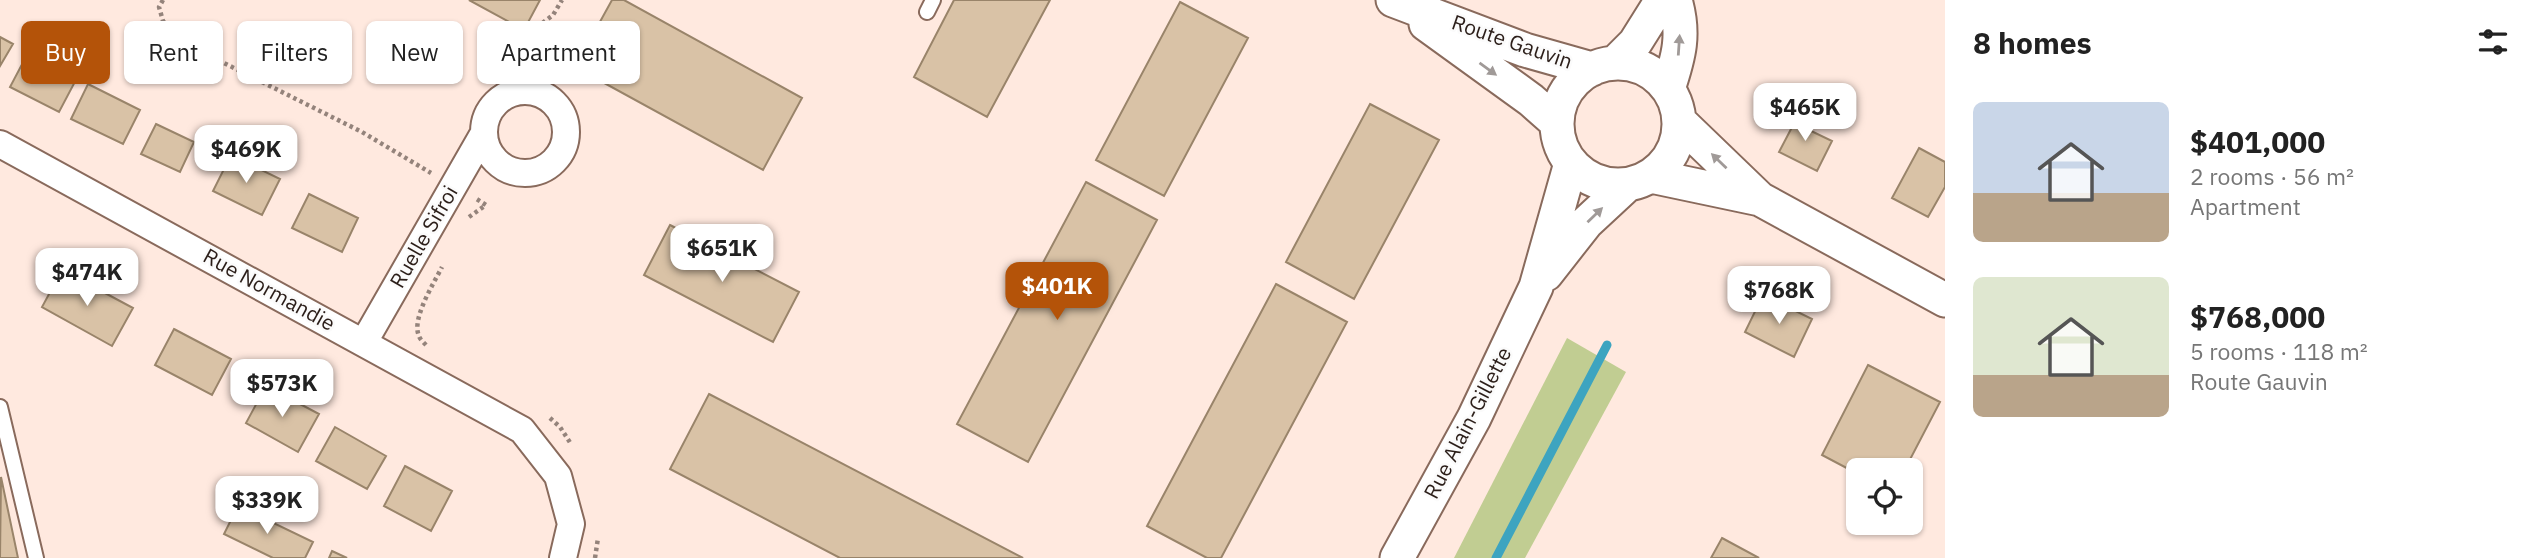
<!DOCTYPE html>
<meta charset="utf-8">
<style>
:root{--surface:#fff;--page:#f2f2f2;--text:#222;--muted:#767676;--accent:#b45309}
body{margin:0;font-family:"IBM Plex Sans",sans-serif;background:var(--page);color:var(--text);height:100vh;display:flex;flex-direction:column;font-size:26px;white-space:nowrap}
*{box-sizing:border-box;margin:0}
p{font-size:23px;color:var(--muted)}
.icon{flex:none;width:38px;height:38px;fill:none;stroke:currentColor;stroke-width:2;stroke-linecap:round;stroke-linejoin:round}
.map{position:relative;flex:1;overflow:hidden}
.sheet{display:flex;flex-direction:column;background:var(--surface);width:595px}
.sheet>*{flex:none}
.top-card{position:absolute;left:21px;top:21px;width:665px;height:63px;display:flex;gap:14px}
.fabs{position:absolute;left:1846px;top:458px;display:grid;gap:14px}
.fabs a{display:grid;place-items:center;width:77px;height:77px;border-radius:10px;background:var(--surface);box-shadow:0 2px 5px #0004;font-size:35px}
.price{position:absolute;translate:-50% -60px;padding:0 16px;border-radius:14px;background:#fff;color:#222;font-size:23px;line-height:46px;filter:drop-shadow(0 2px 4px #0008)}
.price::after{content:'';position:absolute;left:50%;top:42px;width:21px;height:16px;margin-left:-10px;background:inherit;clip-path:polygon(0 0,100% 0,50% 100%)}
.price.current{background:var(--accent);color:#fff}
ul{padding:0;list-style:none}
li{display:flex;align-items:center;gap:21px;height:175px;padding:0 28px}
li span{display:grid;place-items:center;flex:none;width:196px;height:140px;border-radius:10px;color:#555}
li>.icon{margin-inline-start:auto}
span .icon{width:84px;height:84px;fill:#fffc;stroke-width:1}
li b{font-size:30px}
h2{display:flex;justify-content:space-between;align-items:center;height:84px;padding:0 28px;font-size:30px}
.pill{padding:0 24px;border-radius:10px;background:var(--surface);box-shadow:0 2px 5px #0004;font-size:24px;line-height:63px}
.pill.current{background:var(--accent);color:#fff}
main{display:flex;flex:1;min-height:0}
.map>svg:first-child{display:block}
</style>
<main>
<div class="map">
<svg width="1945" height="558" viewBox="0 0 1945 558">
<rect width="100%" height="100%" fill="#ffe9df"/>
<!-- green -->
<path fill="#c1cd92" d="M1567 338 1626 372 1525 558H1454Z"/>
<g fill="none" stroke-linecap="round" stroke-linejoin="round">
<!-- stream -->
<path stroke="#3da4c0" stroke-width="9" d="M1496 558 1607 345"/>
</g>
<!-- building -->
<path fill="#d9c2a6" stroke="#99846a" stroke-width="2" d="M469 0H540L524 30Z
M612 0H624L802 98 763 170 575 67Z
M954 0H1050L987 117 914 77Z
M1180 2 1248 38 1164 196 1096 160Z
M0 37 13 44 0 66Z
M29 51 78 76 59 112 10 87Z
M88 84 140 110 123 144 71 119Z
M1370 104 1439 140 1354 299 1286 262Z
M1801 110 1815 118 1809 130 1832 141 1817 171 1779 152Z
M156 124 194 142 180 172 141 154Z
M1919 148 1945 162V187L1928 217 1892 198Z
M231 155 280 179 262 215 213 191Z
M1086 182 1157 220 1028 462 957 424Z
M309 194 358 218 342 252 292 228Z
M670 225 799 292 773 342 644 275Z
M62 270 133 308 112 346 42 307Z
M1276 284 1347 322 1221 558H1207L1147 526Z
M1763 295 1812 319 1794 357 1745 332Z
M174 329 231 359 212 395 155 365Z
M1868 365 1940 402 1904 471H1858V474L1822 455Z
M266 386 319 414 298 452 246 423Z
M709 394 1023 558H840L670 469Z
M335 427 386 456 367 489 316 461Z
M405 466 452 491 431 531 384 506Z
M1 477 18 558H0Z
M238 506 313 542 305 558H273L224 534Z
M1722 538 1759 558H1711Z
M332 551 347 558H329Z"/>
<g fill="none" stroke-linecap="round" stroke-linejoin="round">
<defs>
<path id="service" d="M927 12 933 0
M0 407 36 558"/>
<path id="minor" d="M484 132a41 41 0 1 1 82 0a41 41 0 1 1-82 0Z
M0 144 522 430 558 476 571 524 563 558
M364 342 484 133"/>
<path id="tertiary" d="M1393 0 1525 50 1592 69
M1426 24 1531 100 1557 123
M1615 63 1635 43 1662 0
M1557 124a61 61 0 1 1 122 0a61 61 0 1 1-122 0Z
M1668 89C1679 56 1685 34 1675 0
M1679 121 1760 199 1945 300
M1651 176 1760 199
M1546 274 1586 223 1627 185
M1397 558 1474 418 1536 287 1571 163"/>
</defs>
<!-- service casing -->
<use href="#service" stroke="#896a5c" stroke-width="18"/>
<!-- minor casing -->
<use href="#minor" stroke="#896a5c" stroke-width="30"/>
<!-- tertiary casing -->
<use href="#tertiary" stroke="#896a5c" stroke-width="37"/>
<!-- path -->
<path stroke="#94837b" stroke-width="4.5" stroke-dasharray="3.5 3.5" stroke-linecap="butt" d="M163 0 159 7 163 21 174 34 202 52 362 132 431 173
M498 57 553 15 562 0
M469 217 486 205 475 198
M426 345C423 342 420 339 419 336 411 319 434 283 442 267
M550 418 560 427 571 444
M595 558 598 538"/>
<!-- service -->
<use href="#service" stroke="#fff" stroke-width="14"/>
<!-- minor -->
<use href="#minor" stroke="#fff" stroke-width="26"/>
<!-- tertiary -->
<use href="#tertiary" stroke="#fff" stroke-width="33"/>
</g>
<!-- one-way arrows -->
<defs><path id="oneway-solid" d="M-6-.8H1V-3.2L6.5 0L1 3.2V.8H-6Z" transform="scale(1.75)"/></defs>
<g fill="#a09a98">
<use href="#oneway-solid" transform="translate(1679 45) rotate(-86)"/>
<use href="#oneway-solid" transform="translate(1488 69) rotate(36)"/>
<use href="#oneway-solid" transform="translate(1719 161) rotate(-136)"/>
<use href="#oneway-solid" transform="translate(1595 215) rotate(-44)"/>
</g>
<g text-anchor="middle" stroke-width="5" stroke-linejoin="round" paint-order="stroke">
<!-- street labels -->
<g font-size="21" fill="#2b1e19" stroke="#fbfbfb">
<text transform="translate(1512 42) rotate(19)" y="7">Route Gauvin</text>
<text transform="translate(424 237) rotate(-60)" y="7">Ruelle Sifroi</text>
<text transform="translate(269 290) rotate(29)" y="7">Rue Normandie</text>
<text transform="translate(1468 423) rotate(-63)" y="7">Rue Alain-Gillette</text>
</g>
</g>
</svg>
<div class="fabs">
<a><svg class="icon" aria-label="locate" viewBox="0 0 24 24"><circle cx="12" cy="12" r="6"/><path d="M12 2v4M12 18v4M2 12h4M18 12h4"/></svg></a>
</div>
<b class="price" style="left:1805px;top:143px">$465K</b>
<b class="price" style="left:246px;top:185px">$469K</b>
<b class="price" style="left:722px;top:284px">$651K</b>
<b class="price" style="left:87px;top:308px">$474K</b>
<b class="price current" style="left:1057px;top:322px">$401K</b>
<b class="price" style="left:1779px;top:326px">$768K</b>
<b class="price" style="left:282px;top:419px">$573K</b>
<b class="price" style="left:267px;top:536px">$339K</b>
<div class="top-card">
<a class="pill current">Buy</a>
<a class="pill">Rent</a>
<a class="pill">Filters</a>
<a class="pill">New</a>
<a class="pill">Apartment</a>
</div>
</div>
<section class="sheet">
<h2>8 homes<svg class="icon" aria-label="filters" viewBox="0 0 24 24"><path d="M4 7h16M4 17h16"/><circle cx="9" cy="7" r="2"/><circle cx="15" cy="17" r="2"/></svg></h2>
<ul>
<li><span style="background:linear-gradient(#c9d6e8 65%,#b9a48a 0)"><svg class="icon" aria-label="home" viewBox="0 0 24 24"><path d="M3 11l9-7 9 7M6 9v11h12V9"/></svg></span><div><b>$401,000</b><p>2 rooms · 56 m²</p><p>Apartment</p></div></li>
<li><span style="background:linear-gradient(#dfe7d0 70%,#b9a48a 0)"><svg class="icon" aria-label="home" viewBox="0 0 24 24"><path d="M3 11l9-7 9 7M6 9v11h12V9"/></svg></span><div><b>$768,000</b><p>5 rooms · 118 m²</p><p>Route Gauvin</p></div></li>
</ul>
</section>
</main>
